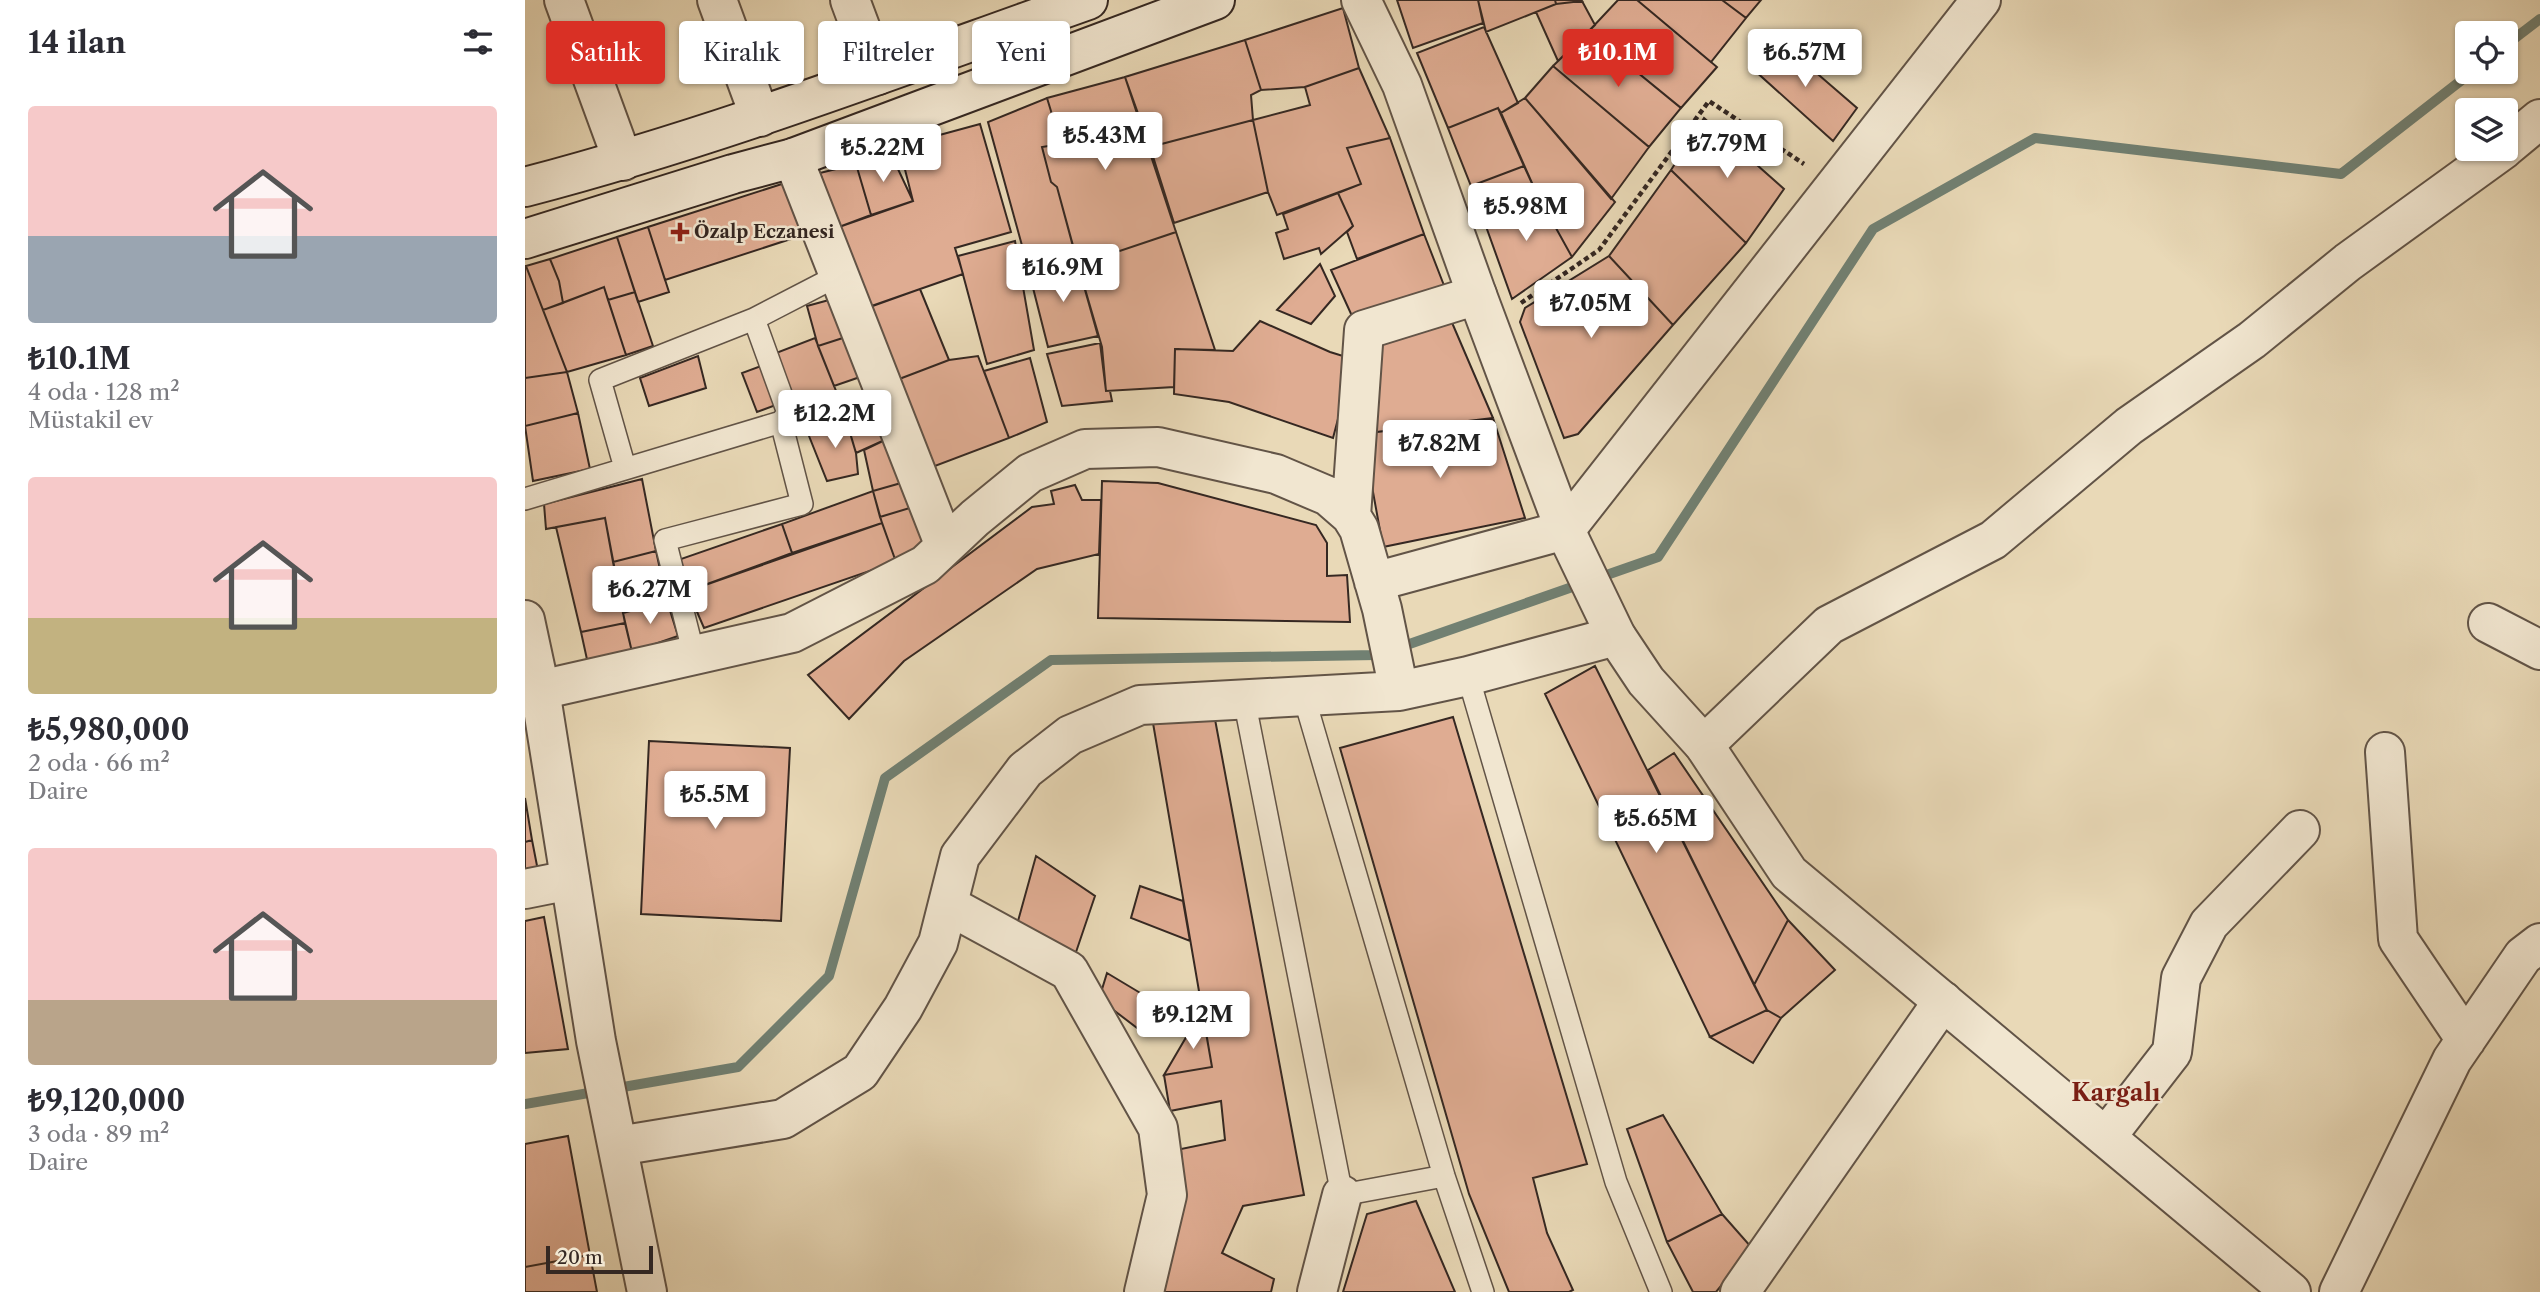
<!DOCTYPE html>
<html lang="tr">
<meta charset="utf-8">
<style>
:root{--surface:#fff;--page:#f2f2f3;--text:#2b2b33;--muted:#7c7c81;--accent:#d93025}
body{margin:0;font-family:"Libre Caslon Text",serif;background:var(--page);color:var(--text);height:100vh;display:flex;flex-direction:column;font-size:26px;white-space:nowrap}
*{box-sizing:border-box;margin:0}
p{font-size:23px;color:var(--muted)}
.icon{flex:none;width:38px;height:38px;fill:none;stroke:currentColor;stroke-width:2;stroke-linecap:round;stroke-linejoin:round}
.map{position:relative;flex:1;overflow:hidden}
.drawer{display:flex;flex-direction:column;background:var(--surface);width:525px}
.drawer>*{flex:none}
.guide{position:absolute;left:21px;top:21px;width:665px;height:63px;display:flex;gap:14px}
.controls{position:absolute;left:1930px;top:21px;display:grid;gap:14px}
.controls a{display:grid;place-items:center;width:63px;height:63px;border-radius:7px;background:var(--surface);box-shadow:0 2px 5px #0004;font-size:35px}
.scale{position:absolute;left:21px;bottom:18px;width:107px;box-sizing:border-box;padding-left:7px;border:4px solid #352822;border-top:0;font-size:19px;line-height:24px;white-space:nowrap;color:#352822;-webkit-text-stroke:5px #f1e6d0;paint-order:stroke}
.price{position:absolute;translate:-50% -60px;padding:0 16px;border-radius:7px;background:#fff;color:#222;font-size:23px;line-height:46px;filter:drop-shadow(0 2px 4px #0008)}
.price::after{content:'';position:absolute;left:50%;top:42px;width:21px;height:16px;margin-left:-10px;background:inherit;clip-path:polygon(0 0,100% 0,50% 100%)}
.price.selected{background:var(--accent);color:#fff}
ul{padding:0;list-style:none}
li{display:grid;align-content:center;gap:14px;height:371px;padding:0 28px}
li span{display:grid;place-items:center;height:217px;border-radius:7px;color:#555}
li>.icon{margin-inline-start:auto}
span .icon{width:126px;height:126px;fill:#fffc;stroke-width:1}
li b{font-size:30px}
h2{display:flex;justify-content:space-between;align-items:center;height:84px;padding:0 28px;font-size:30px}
.chip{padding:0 24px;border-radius:7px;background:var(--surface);box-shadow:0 2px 5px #0004;font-size:24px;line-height:63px}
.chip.selected{background:var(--accent);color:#fff}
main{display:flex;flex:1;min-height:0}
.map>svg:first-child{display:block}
</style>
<main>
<section class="drawer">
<h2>14 ilan<svg class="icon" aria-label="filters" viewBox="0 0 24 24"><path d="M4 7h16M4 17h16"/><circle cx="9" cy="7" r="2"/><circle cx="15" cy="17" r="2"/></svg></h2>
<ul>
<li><span style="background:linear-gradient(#f6c9c9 60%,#9aa5b1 0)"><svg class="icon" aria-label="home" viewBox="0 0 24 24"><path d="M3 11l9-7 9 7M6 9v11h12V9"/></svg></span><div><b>₺10.1M</b><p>4 oda · 128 m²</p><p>Müstakil ev</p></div></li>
<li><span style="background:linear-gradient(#f6c9c9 65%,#c2b280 0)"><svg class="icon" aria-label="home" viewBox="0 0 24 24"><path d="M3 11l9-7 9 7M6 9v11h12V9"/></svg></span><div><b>₺5,980,000</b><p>2 oda · 66 m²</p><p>Daire</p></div></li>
<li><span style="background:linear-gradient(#f6c9c9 70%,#b9a48a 0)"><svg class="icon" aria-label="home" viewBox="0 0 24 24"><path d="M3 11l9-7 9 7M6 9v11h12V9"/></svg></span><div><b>₺9,120,000</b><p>3 oda · 89 m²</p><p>Daire</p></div></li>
</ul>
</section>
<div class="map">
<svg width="2015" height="1292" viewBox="0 0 2015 1292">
<rect width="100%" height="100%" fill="#e9d9b7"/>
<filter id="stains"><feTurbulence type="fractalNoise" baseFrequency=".00286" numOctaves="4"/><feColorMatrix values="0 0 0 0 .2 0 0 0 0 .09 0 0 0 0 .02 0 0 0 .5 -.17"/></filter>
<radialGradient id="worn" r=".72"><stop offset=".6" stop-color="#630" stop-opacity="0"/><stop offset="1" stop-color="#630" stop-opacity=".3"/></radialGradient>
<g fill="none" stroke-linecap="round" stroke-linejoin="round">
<!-- stream -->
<path stroke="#718072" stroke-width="10" d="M1981 45 2015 19
M873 648 1133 557 1348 229 1510 138 1816 174 1947 72
M0 1104 213 1067 304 976 360 778 526 660 852 655 858 653"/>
</g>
<!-- building -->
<path fill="#dfac92" stroke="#352822" stroke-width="2" d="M872 0H953L958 23 888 48Z
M953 0H1030L1031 4 961 32Z
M1030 0H1056L1057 1 1031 4Z
M1093 0H1112L1192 67 1156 108 1063 32Z
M1112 0H1197L1221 18 1186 62Z
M1197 0H1236L1221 18Z
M1057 1 1070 25 1033 61 1011 12 1031 4Z
M818 8 834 68 780 87 736 90 720 40Z
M959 27 993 103 976 113 973 108 923 128 892 53Z
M1063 32 1156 108 1124 147 1028 66Z
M1251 38 1332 108 1308 141 1228 69Z
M720 40 736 90 726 95 728 120 625 147 600 77Z
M1028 66 1124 147 1086 199 1000 98Z
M834 68 865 138 822 148 836 184 752 215 743 192 728 120 785 105 780 87Z
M600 77 651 232 553 265 532 187 526 182 517 147 536 144 522 98Z
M522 98 536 144 517 147 526 182 532 187 550 253 504 271 463 122Z
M1000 98 1090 202 1047 257 1011 192 976 113Z
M973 108 999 166 946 186 923 128Z
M1179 118 1259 189 1221 243 1146 170Z
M728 120 743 192 649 223 625 147Z
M455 124 486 232 430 248 438 274 338 309 314 227 388 201 374 146Z
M865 138 899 234 832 259 822 232 828 226 813 193 836 184 822 148Z
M365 152 388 201 346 215 331 164Z
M331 164 346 215 314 227 295 173Z
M999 166 1011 192 958 218 946 186Z
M1146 170 1221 243 1148 325 1084 256Z
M263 182 281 234 140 280 123 227Z
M1011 192 1047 257 987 299 958 218Z
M813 193 828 226 796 254 794 248 759 259 751 233 763 229 758 214Z
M123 227 144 292 113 302 92 237Z
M651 232 690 350 650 349 649 387 581 391 577 347 553 265Z
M899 234 920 288 827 316 806 270Z
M92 237 110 292 83 300 79 287 38 303 34 281 25 259Z
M490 241 509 350 462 364 433 256Z
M1084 256 1148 325 1053 434 1039 438 995 322 1000 308Z
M551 258 573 336 523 347 505 276Z
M25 259 34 281 38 303 18 310 1 266Z
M795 264 810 296 786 324 752 310Z
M0 266H1L42 372 0 378Z
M79 287 101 355 42 372 18 310Z
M395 289 424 360 369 381 342 308Z
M110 292 128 346 101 355 83 300Z
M315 297 324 336 293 346 282 306Z
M925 318 968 418 843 433 850 344Z
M735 321 805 352 818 356V400L808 438 704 402 649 394 650 349 708 351Z
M324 336 335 377 309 386 293 346Z
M290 338 317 406 278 421 251 353Z
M575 343 581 391H585L587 401 537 406 522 354Z
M173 356 181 388 124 406 115 378Z
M453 356 484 438 402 469 369 381 424 360Z
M505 358 522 422 484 438 459 371Z
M236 366 251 405 232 412 217 373Z
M42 372 53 413 0 426V378Z
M346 395 364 438 331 453 317 406Z
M53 413 65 469 8 481 0 426Z
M968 418 1000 518 858 547 838 437 843 433Z
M321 419 331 453 333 474 302 481 282 431Z
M364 438 383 481 348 491 339 450Z
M117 479 131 551 88 562 80 518 21 529 19 504Z
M383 481 388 507 355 517 348 491Z
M577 481 633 483 791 525 802 543V576L822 575 825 622 573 618Z
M550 485 557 500H576L574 554 512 569 379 661 324 719 283 675 507 507 529 504 526 491Z
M348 491 357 523 267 553 257 524Z
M388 507 399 544 371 562 355 517Z
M80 518 100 623 56 632 31 527Z
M357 523 371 562 179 628 163 591Z
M257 524 267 553 163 591 153 560Z
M131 551 142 601 98 613 88 562Z
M142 601 153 636 107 652 98 613Z
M100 623 107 652 63 664 56 632Z
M1070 666 1242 1010 1185 1037 1020 694Z
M689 714 779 1195 718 1206 697 1253 749 1279 746 1292H635L659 1201 656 1149 700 1140 696 1101 645 1111 639 1075 687 1067 628 723Z
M928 717 1062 1164 1008 1178 1022 1233 1048 1290 1044 1292H984L944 1194 815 748Z
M124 741 265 748 256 921 116 914Z
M1149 753 1263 920 1229 985 1123 770Z
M0 798 7 840 0 842Z
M7 840 14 876 0 878V842Z
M511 856 570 896 548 961 493 921Z
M615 886 658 901 665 941 606 918Z
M19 917 43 1049 0 1053V921Z
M1263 920 1310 970 1256 1018 1242 1010 1229 985Z
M582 973 632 1003 616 1031 574 999Z
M677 1010 687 1067 639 1075Z
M1242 1010 1256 1018 1228 1063 1185 1037Z
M1138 1115 1197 1214 1142 1242 1102 1129Z
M43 1136 65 1255 0 1267V1144Z
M891 1201 930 1292H818L842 1214Z
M1197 1214 1227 1248 1191 1292H1168L1142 1242Z
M65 1255 72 1292H0V1267Z"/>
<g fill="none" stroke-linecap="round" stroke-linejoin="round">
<defs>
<path id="service" d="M229 319 263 413 256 422
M100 468 75 380 229 319 314 275
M0 499 256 422 277 504 140 540 169 655
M943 676 1091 1182 1136 1292
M779 697 919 1176 958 1292
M719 699 817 1195 919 1176"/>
<path id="minor" d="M39 0 98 161
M192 0 235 117
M325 0 353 75
M1981 147 2015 119
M268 158 420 546
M826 516 839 330 952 295
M849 582 1040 530 1456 0
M1963 623 2015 650
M15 690 267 633 400 565 450 518 505 473 560 449 633 447 751 474 803 496 826 516 834 529 857 609 874 691
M1179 745 1304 625 1468 540 1604 426 1727 340 1823 262 1979 149
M1860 752 1873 939 1941 1040
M0 889 45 880
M423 905 544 971 633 1128 642 1195 619 1292
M1581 1137 1647 1052 1656 978 1684 924 1775 830
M93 1146 258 1119 335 1072 378 1008 413 943 435 856 500 770 545 735 615 705 874 691 943 676 1091 636
M792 1292 817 1195
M1215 1292 1418 1001
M1814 1292 1927 1060 1998 956 2015 943"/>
<path id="tertiary" d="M836 0 877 85 952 295 1040 530 1091 636 1121 681 1179 745 1264 873 1766 1292
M0 620 15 690 71 1041 122 1292"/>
<path id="secondary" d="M0 187C192 137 376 66 563 0
M0 239 208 174 268 158 690 0"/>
</defs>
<!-- service casing -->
<use href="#service" stroke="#625447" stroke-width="24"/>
<!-- minor casing -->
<use href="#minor" stroke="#625447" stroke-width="42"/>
<!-- tertiary casing -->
<use href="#tertiary" stroke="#625447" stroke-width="42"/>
<!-- secondary casing -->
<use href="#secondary" stroke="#352822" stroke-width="42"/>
<!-- path -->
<path stroke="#352822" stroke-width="4.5" stroke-dasharray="5 3.5" stroke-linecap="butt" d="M996 303 1074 250 1184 101 1279 164"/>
<!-- service -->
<use href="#service" stroke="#f1e6d0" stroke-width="21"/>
<!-- minor -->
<use href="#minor" stroke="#f1e6d0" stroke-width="38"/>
<!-- tertiary -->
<use href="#tertiary" stroke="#f1e6d0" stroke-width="38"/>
<!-- secondary -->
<use href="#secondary" stroke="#f1e6d0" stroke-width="38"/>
</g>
<!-- markers -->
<path fill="#8f2418" stroke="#f1e6d0" stroke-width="2.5" d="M151.5 221.5h7v7h7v7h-7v7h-7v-7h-7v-7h7z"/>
<g text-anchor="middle" stroke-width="5" stroke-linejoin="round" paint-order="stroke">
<!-- poi labels -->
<g font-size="18" font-weight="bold" fill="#352822" stroke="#f1e6d0" text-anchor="start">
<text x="169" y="238">Özalp Eczanesi</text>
</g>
<!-- district labels -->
<g font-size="24" font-weight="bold" fill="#7a1f14" stroke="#f1e6d0">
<text x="1591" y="1101">Kargalı</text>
</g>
</g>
<rect width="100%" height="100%" filter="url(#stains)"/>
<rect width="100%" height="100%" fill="url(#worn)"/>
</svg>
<div class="controls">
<a><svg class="icon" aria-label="locate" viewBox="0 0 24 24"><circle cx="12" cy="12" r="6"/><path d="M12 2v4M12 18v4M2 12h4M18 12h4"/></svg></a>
<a><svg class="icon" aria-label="layers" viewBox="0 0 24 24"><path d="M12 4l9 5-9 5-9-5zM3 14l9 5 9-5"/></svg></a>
</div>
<div class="scale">20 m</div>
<b class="price selected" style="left:1093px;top:89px">₺10.1M</b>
<b class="price" style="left:1280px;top:89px">₺6.57M</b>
<b class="price" style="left:580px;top:172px">₺5.43M</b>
<b class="price" style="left:1202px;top:180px">₺7.79M</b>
<b class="price" style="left:358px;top:184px">₺5.22M</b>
<b class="price" style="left:1001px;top:243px">₺5.98M</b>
<b class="price" style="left:538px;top:304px">₺16.9M</b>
<b class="price" style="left:1066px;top:340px">₺7.05M</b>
<b class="price" style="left:310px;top:450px">₺12.2M</b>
<b class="price" style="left:915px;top:480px">₺7.82M</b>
<b class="price" style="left:125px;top:626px">₺6.27M</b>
<b class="price" style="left:190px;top:831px">₺5.5M</b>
<b class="price" style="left:1131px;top:855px">₺5.65M</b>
<b class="price" style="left:668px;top:1051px">₺9.12M</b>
<div class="guide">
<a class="chip selected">Satılık</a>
<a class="chip">Kiralık</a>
<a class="chip">Filtreler</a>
<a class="chip">Yeni</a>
</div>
</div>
</main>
